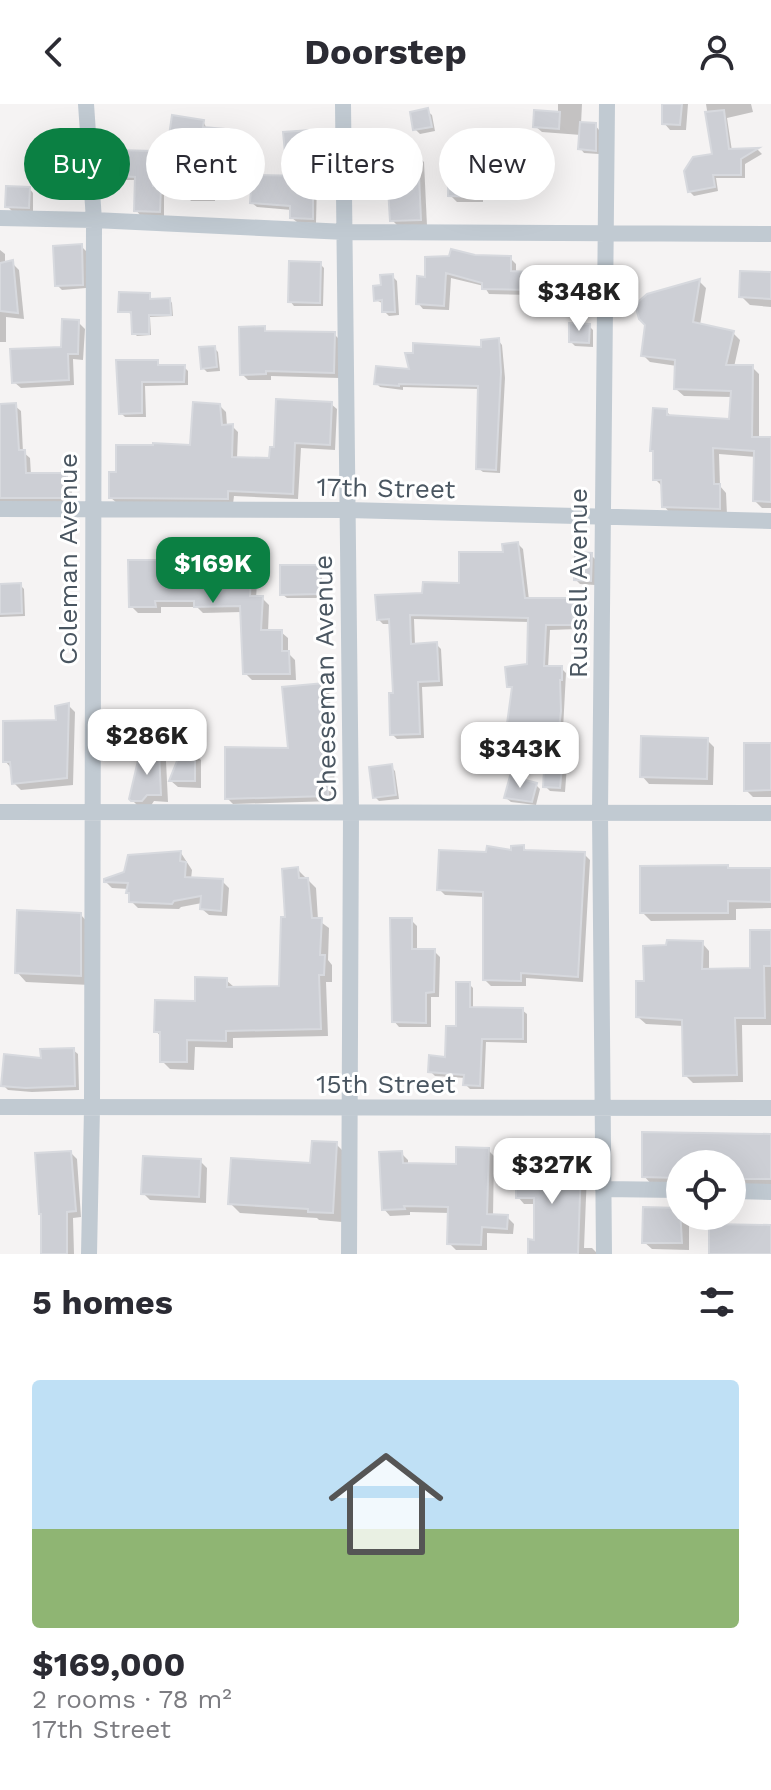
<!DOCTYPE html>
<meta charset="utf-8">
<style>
:root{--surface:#fff;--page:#f2f2f3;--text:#2b2b33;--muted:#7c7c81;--line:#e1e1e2;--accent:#0b8043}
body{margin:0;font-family:"Work Sans",sans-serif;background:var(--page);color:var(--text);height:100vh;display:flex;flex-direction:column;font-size:30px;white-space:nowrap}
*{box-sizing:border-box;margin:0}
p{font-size:26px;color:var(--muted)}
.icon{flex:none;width:44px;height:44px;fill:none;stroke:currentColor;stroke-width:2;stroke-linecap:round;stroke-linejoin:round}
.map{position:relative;height:1150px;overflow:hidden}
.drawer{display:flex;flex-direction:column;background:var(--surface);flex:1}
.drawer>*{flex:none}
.top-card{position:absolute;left:24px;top:24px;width:724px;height:72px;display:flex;gap:16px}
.buttons{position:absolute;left:666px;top:1046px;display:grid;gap:16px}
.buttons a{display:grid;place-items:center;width:80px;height:80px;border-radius:50%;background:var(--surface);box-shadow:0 8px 32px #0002;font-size:40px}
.price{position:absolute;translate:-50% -68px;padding:0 18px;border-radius:16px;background:#fff;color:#222;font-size:26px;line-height:52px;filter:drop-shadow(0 2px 4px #0008)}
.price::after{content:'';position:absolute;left:50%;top:48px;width:24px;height:18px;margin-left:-12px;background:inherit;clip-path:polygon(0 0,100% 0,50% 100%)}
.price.on{background:var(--accent);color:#fff}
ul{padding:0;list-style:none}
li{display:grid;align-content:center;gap:16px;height:424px;padding:0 32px}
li+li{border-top:2px solid var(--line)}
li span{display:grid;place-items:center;height:248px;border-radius:8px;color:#555}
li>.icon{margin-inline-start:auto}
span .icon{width:144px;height:144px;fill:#fffc;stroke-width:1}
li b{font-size:34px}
h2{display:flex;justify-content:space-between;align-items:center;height:96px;padding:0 32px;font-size:34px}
.pill{padding:0 28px;border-radius:36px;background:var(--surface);box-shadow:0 8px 32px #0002;font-size:28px;line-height:72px}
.pill.on{background:var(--accent);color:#fff}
header{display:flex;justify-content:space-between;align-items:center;height:104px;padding:0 32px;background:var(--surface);font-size:36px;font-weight:700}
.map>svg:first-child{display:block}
</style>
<header><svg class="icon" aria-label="back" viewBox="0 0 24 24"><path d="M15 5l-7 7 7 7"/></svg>Doorstep<svg class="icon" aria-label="person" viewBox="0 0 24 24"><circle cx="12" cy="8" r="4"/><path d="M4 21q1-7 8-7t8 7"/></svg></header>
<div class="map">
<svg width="771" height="1150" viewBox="0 0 771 1150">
<rect width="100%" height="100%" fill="#f5f3f3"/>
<!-- shadow -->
<path fill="#0003" d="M558 0H582L581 20 595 21 599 26V50L584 49 580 44 581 31 542 28 535 22 558 10Z
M664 0H688L686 26H670L664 19Z
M706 0H751L753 8 727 14 732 47 758 46 762 50 745 60V74H716L718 87 694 92 689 87 714 52Z
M427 7 432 11 435 27 420 30 415 25Z
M203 17 207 25 235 28 240 32 238 48 215 46V97H191L187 92V45L174 43 170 38Z
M311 28 315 32 317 51 291 53 287 49Z
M79 47 82 50 84 81 69 73Z
M486 48 493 55 507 56 514 63 513 87 483 86V98H457L450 91Z
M152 49 157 54 156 84 164 89V112L140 111 136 106 137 76H123L118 72Z
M417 51 424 58 427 122 399 123 392 116Z
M312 74 317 79 316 119 297 118 292 114V106L257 103 252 99Z
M29 84 33 89V107H12L7 102Z
M81 142 86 147V184L62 186 57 181Z
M0 146 5 150V160L12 159 19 166 24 215 6 213V238H0Z
M475 153 510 154 516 160V169L528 170 533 175V191L489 190 484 182 451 174 449 206 423 205 418 199 427 175Z
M320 160 324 164 323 202H294L290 197Z
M771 170V203L750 201 741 192Z
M392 172 397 177 399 211 389 212 384 207V200L376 196Z
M699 177 706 184 700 221 733 229 740 236 734 263H752L759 270V335H771V404H762L755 397 756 353 719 350 720 382 726 389 727 411 671 410 664 402 663 383 655 375 666 307 673 314 731 318 732 293 684 292 676 285 677 262 650 258 643 251Z
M149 191 152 197 170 196 172 199 173 212 150 213 151 231 137 232 134 229 133 210 120 207Z
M78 218 85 225 83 256 73 255 74 281 21 284 14 278 63 245Z
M589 222 593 226V243L575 242 571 238Z
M264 225 268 229 334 230 340 236 339 274 271 272V276H248L242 270Z
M498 236 502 241 505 274 500 369 483 368 478 364 480 285 403 283V286L380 283 376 279 483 245Z
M214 244 218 248 220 267 207 268 203 264Z
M118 258H157L161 263H184L188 267V281L145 282 146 313H125L121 309Z
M331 300 337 305 335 346 301 344 298 395 234 392 233 400 117 399 111 394 192 344 220 302 226 308 227 322H232L238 328 237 355 271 357Z
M0 302H15L21 307 23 348 30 354 31 371H66L72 377V399H0Z
M518 440 523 445 529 496H571L576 501 577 525 550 526 548 564H561L566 569 562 644 568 649 565 688 550 687 545 682 547 653 514 655 509 650V639L495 640 490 635 508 622 513 586 509 582 528 562 530 518 414 515 415 541 436 540 441 545 443 582 422 583 424 634 397 635 392 630 395 591 391 520H383L378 515 424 491 461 481Z
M591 451 595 455V481L580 480 576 476Z
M156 458 164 466 195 465 220 458 227 465V470L250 472 257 479 256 494H262L269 501 268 528H281L288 534V549L295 556 296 576H252L245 569 242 508 203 509 197 503H161V509H138L131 502Z
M318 463 322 467V494H287L282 490Z
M20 481 24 485 25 512 0 513V482Z
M323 581 329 587 335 644 334 697 233 700 227 694 290 646Z
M68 601 75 608 73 681 21 686 14 679 12 665 5 657 4 619 58 618Z
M707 636 714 643 713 681 649 680 642 672Z
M466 637 478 639V650L466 648Z
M771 641V693H753L746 686Z
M194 649 201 656V684L178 683 171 677Z
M159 650 166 657 168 698 154 697 150 703 138 702 131 695Z
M391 663 395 667 399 695 379 697 375 693Z
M536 681 540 685 536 701 511 698 506 694Z
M523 743 528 748 584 750 590 756 583 878 526 874V882H491L485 876V793L445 791 439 785 488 750 513 748Z
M181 749 192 766 191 775 222 777 229 784 227 812 209 811 202 805V799L181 803 179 805 138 804 131 797 129 785 112 784 106 778Z
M297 765 316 784 318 816 329 824 328 856 332 861V878H326L328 932 233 934V944L195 943 194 966 170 965 162 957V934L156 927 226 876 234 883 281 884 287 815Z
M771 766V804L736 805V816L651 817 642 808Z
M81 811 90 821V881L26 878 17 868Z
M411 816 417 822V847H434L440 853 439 893H431V923H399L394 917Z
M771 828V921H742L743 978 693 979 685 971 684 922 646 920 638 913 646 879 702 839 709 847V867L752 866Z
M469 880 473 884V905L522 906 527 910V939L486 938 484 985H470L465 980 466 974 435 972 430 967 447 955Z
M73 946 78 950 79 986 32 988 8 986 3 981 43 956Z
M644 1030 771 1032V1084L732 1083V1060H680V1082H653L644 1072Z
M336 1040 346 1050 342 1118 319 1116 317 1114 240 1109 230 1099 312 1061Z
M488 1046 494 1052 493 1112 507 1113 514 1120 513 1130 487 1129V1146H456L449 1139 450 1109 410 1108V1111L390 1112 384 1105 401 1049 408 1056V1061L458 1062Z
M71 1049 77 1055 81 1113 73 1114 74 1150H43Z
M200 1057 207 1064 206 1099 150 1096 143 1089Z
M580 1063 587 1069 584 1144H592L598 1150H530L536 1138V1100H524L518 1093Z
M680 1112 689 1113V1146L652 1145 644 1138Z"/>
<!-- building -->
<path fill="#cdcfd5" stroke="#d7d9de" stroke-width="2" d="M662 0H682L680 21 662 20Z
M428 4 432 23 413 26 410 8Z
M534 6 560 8 559 25 533 23Z
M724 6 729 45 759 44 741 55V71H713L715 83 688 88 684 67 693 53 712 50 705 8Z
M172 11 204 16 203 23 236 26 234 44 211 42V93H185V41L168 39Z
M580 18 596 19V47L578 45Z
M311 26 313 47 285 49 283 28Z
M449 44 487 46 486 53 508 54 507 81 477 80V93L448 92Z
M117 46 153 47V82H161L160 108 134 107 135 73 116 72Z
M418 49 421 116 390 117 386 51Z
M252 71 313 72V115L290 114V102L250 99Z
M6 82 30 83 29 104 5 103Z
M82 140 83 181 55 182 53 142Z
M451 145 475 151 511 152V167L529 168 528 186 482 185V179L446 169 444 202 416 200 417 172 425 173V153L449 152Z
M13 156 18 209 0 207V159Z
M289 157 321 158 320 199 288 198Z
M740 167 771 168V195L739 193Z
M393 170 395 208H382V196L374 197 373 182 381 181 380 171Z
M700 175 693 218 734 227 726 261H753L752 333H771V398L753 397 754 347 713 344 714 380H720V405L662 403 661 376H653V347H650L653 304 667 305V311L729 315 731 287 674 285 675 256 641 252 645 221 639 215 636 204 638 198 647 190Z
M119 188 150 189V195L170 194 171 211H149V230H132L131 208H118Z
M62 215 79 216 78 250H68L69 276 12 279 10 245 61 243Z
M569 219 590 220 589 239 569 238Z
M265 222V227L335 228 334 269 266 267V270L240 271 239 223Z
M499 234 501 268 496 366 476 365 478 282 399 280V282L374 280 376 262 409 265 405 249H413V239L481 243V236Z
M215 242 217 263 201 265 199 243Z
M116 256H158V261H185L184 278H142V309L119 310Z
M276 295 332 298 330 341 295 339 293 390 228 387V395L109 394V368H116V341H153V339L190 341 193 298 220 300 222 321 233 320 232 353 269 354 270 343H274Z
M16 299 19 346H25L26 369H67V394H0V300Z
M518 438 525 494H572L573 521H546L544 562H562V576H560L561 607 557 642H564L560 684 543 683 545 649 507 651 506 635 488 636 487 621 507 620 512 583H507L505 563 527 560 528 514 410 511 411 540 437 538 439 577 418 578 420 630 390 631 389 589H393L389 515 377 516 375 491 422 489 423 478 459 479V448H503L502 440Z
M575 448 592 449 591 477 574 476Z
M128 456H157V464L193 463 192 456H221V468L251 470 250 492H263L261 526H282V547H289L290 570H243L240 502 194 503V497H155L156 503H129Z
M280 461H319V490L280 491Z
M21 479 22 509 0 510V480Z
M324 579 330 636 328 692 225 695V643L288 644 282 583Z
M69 599 67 674 12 680 10 658H3V617L56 616 55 602Z
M641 632 708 634 707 675 640 673Z
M744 639H771V686L744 687Z
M159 647 161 691H147L142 697H131L129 695 140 648Z
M181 647H195V677H169Z
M392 660 396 691 373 694 369 663Z
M510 672 537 679 532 698 504 694Z
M524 741V746L585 748 578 873 521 869V877L483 876V788L437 786 439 746 486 748 487 742 511 746V742Z
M181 747 180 757 186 758 185 773 223 775 221 807 200 805 201 792 174 797 172 800 129 798V789H126L128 779 104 778V775L124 768 128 751Z
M728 761V764H771V798L728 797V809H640V762Z
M298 763 299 774H308L312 814H322L320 851H325L324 871H319L321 925 226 927V937L187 936V958H160V928H154L155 896 195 897V873L227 874V883L279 882 281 813H285L282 765Z
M17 806 81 809V872L15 869Z
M390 814H412V845H435L434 888 426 889V919L392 918Z
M750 826H771V862H764L765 914H735L737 971 683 972 682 916 636 913V877H644L643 842 666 841 667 836 703 837 702 865 750 864Z
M456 878H470V903L523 904V935H482L480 982 463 981 464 971 428 968 429 951 445 953 446 922H456Z
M74 944 75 982 26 984 1 982 4 950 41 954 40 945Z
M642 1028 771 1030V1075H732V1060H680V1074L642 1073Z
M312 1037 337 1038 333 1109 308 1108V1105L228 1100 231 1054 310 1059Z
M456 1043 489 1044 487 1110 508 1111 507 1125 482 1123 481 1141 447 1140 448 1103 404 1102 405 1105 382 1106 379 1048 402 1047 403 1059 456 1060Z
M71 1047 76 1107 67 1108V1150H41V1110H39L35 1049Z
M143 1052 201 1055 199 1093 141 1090Z
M516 1059 581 1061 578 1150H528V1135L534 1136V1094H516Z
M643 1103 680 1104 682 1139H642Z
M709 1120 771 1121V1150H709Z"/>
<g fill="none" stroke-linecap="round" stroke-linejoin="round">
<!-- minor -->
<path stroke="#c1cad2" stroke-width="16" d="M86 0 94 116 92 1004 89 1150
M343 0 351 709 349 1150
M0 114 94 116 346 128 771 130
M0 405 348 406 771 417
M0 708 771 709
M0 1003 771 1004
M603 1085 680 1086
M732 1087 771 1088
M604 1150 600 709 607 0"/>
</g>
<g text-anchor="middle" stroke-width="6" stroke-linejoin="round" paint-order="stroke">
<!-- street labels -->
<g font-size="26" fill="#4a5661" stroke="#fff">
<text transform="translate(386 384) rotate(1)" y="9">17th Street</text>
<text transform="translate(68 455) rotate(-90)" y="9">Coleman Avenue</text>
<text transform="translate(578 479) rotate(-90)" y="9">Russell Avenue</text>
<text transform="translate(325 575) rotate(-91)" y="9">Cheeseman Avenue</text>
<text x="386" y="989">15th Street</text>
</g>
</g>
</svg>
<div class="buttons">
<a><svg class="icon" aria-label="locate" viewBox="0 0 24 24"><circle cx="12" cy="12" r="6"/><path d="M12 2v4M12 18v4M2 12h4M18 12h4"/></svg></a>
</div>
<b class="price" style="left:579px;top:229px">$348K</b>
<b class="price on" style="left:213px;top:501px">$169K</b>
<b class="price" style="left:147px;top:673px">$286K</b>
<b class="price" style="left:520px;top:686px">$343K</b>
<b class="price" style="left:552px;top:1102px">$327K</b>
<div class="top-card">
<a class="pill on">Buy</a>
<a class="pill">Rent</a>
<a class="pill">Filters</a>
<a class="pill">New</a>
</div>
</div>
<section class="drawer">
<h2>5 homes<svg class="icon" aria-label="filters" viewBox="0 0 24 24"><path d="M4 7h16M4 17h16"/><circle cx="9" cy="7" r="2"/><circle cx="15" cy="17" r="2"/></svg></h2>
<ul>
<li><span style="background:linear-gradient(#bfe0f5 60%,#8fb573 0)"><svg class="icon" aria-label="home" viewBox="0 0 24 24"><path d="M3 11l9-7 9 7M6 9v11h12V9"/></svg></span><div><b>$169,000</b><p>2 rooms · 78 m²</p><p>17th Street</p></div></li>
</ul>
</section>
